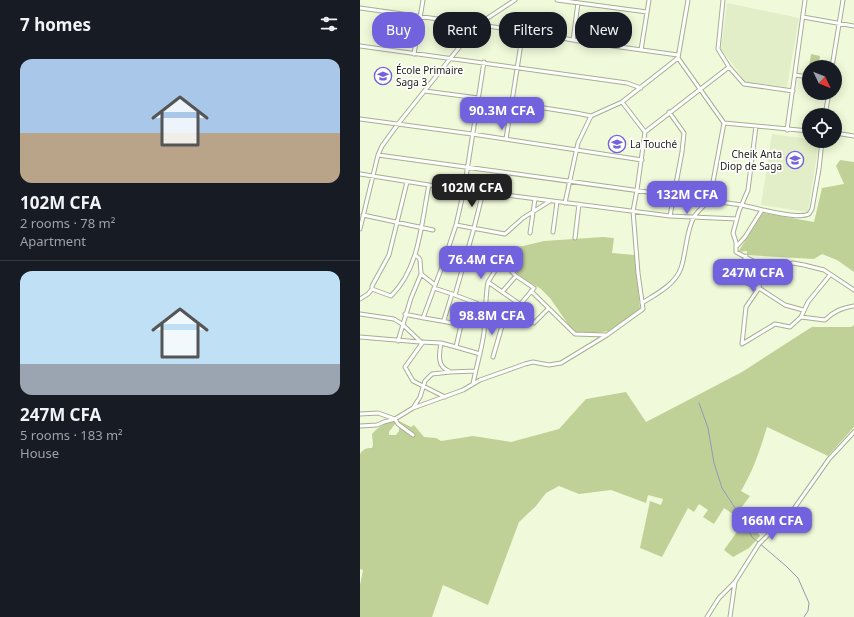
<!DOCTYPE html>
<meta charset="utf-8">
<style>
:root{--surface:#171b24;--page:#20242c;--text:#f1f3f6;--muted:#9ea1a6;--line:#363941;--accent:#7262dd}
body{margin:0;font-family:"Noto Sans",sans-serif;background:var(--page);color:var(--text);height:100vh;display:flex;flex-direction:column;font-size:15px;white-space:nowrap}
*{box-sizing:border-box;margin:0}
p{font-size:13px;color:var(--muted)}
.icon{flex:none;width:22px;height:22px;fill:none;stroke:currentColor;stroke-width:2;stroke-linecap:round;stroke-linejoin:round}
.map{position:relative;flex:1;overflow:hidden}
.panel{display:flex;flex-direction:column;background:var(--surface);width:360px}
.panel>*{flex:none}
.guide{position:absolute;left:12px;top:12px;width:380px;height:36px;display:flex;gap:8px}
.needle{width:26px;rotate:133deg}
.buttons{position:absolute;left:442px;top:60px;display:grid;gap:8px}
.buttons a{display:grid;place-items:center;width:40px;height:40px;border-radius:50%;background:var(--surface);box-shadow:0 2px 10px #0003;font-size:20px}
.price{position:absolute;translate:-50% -34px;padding:0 9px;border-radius:8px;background:var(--accent);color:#fff;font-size:13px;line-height:26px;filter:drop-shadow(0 1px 2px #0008)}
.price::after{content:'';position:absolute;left:50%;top:24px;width:12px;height:9px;margin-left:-6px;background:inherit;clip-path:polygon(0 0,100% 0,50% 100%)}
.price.current{background:#222;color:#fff}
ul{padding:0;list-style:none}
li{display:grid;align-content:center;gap:8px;height:212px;padding:0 20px}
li+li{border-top:1px solid var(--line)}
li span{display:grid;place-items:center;height:124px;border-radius:12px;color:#555}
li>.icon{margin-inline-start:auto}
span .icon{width:72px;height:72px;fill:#fffc;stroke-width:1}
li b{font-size:17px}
h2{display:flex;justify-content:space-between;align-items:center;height:48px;padding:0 20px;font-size:17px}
.chip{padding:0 14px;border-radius:16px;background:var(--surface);box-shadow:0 2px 10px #0003;font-size:14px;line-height:36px}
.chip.current{background:var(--accent);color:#fff}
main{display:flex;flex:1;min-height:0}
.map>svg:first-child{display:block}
</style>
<main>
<section class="panel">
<h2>7 homes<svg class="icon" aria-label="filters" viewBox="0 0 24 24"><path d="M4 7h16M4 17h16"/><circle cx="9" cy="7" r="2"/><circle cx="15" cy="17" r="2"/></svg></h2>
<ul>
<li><span style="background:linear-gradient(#a9c7e8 60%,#b9a48a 0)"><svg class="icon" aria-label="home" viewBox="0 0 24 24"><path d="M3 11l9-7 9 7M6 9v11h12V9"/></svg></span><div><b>102M CFA</b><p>2 rooms · 78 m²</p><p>Apartment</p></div></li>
<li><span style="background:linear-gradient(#bfe0f5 75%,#9aa5b1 0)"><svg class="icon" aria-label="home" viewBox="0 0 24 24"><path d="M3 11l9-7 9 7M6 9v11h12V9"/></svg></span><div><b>247M CFA</b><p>5 rooms · 183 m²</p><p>House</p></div></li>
</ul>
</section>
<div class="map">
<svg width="494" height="617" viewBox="0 0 494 617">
<rect width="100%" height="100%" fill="#f0fada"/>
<!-- built -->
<path fill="#e2eec7" d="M367 3 439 18 427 87 386 82 361 49Z
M412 134 449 139V141H459L448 212 401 205Z"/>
<!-- green -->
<path fill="#c0d197" d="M451 54 460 56 458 67H449Z
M480 160 494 162V272L477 260 462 254 454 259 387 255V251L378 252 403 213 454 222 462 188 484 184 476 166Z
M243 237 254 238 252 253 275 255 280 309 249 331 235 333 215 332 210 327 190 298 181 289 161 277 137 254 140 248 163 246 184 241Z
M494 325V427L468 456 407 427C400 450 393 471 381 491L390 496 381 508 400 536 389 548 373 557 364 550 381 526 373 514 364 508 354 524 343 517 348 510 339 504 334 512 328 508 302 557 280 548 290 501 301 505 303 499 288 495 286 503 251 490 219 494 199 486 186 493 176 506 159 522 128 605 83 585 72 617H0V585L3 570 0 569V454C3 449 6 448 12 448L13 445 12 434C17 428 26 421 35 422V424L29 432V435H36L39 431V421L51 427 54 425 64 437 76 438 81 441 113 436 151 442 199 429 226 399 266 392 286 422 382 372 447 330 452 327H491Z"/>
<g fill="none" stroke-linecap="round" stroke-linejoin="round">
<!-- stream -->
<path stroke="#9697b5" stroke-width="1" d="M339 403 348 428 354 463 362 488 383 520 392 537 426 566 438 578 449 603 448 611 444 617"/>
<defs>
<path id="minor" d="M197 0 287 12
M363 0 358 49 369 67 384 84 433 91
M0 8 163 31 224 42 318 55
M443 17 494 26
M213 40 218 3
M0 46 267 83 281 88
M281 50 289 0
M54 54 63 0
M472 67 483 0
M435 75 449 77
M65 91 118 98
M152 103 216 113 231 116 262 102 318 58 328 0
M309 112 324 133 322 152 310 216
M465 115 469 93
M0 119 112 134 282 160
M364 123 449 131
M396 126 388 190 379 211 373 233 376 242V252L393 261 418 267 433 263 444 265 464 270 494 290
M427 130 445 0
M285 132 369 67
M475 133 494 136
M146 139 163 31
M18 155 382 205C395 208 437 220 449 214L452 209 459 169 462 141
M0 174 69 185 310 216 377 219
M47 182 29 255 12 286V289L31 296C60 268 61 223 69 185
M205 203 218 143 231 116
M3 215 73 230
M96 225 145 234 163 218 190 201
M0 229 18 155 22 146 38 124 117 25 155 0
M193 232 197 202
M170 233 175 199
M215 238 219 204
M376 247 385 237 402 210
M386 256 377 279 399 288 425 305 443 310
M141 261 128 282 161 305
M83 264 102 267
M61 274 75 285
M74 288 92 294 84 320
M171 291 215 334 247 335
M142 292 156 276
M92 294 116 303 144 319H148L174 288 156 276 136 255
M95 295 114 228 123 192
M0 299 8 294 12 289
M282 303C296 294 315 285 321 268 326 254 326 231 334 217 338 210 346 205 350 198L364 123 318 58
M158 309 174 323 188 309
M0 314 34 319 42 324 61 342 81 343 96 347
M45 314C64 319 83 320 101 325L96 347 120 354
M441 317 465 320C474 311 482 308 494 306
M63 318 83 264 96 225 104 190 124 62
M0 337 60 342
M38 341 51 298 61 274 60 260 59 258 55 255
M63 342 45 367 53 381 85 397
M81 343C79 354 77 367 89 371
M382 344 415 324 430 327 441 317 448 302 470 275
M382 344 386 307 399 288 404 264
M133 357 144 319
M113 384C116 367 122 349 124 332 126 315 125 298 128 282
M53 408 60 397 65 381 72 374 90 372 115 371
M0 414 18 413 35 419 38 424 53 435
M0 426 17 425 24 422 35 419 53 408 103 390 120 380 165 364 173 362 189 365 201 363 247 335 283 309 278 273 273 211 277 190 285 132 262 102
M347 617 359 598 375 582 399 544 433 510 469 459 494 432
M370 617 375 582"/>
</defs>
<!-- minor casing -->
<use href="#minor" stroke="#a6af91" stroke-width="5"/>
<!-- minor -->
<use href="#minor" stroke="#fff" stroke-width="3"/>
</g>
<!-- icons -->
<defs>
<symbol id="school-ring" viewBox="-11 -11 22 22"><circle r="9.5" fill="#fff" stroke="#7262dd" stroke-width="1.5"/><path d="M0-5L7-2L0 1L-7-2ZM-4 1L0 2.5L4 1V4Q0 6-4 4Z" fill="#7262dd"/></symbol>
</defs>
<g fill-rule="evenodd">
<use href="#school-ring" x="13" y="66" width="20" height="20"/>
<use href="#school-ring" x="247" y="134" width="20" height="20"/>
<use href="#school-ring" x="425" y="150" width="20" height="20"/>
</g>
<g text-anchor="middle" stroke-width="3.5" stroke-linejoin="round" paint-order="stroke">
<!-- poi labels -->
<g font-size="10" fill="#1c1f13" stroke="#fff" text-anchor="start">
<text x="36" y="74">École Primaire<tspan x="36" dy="12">Saga 3</tspan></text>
<text x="270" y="148">La Touché</text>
<text x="422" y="158" text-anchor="end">Cheik Anta<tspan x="422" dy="12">Diop de Saga</tspan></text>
</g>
</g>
</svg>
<div class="buttons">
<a><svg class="needle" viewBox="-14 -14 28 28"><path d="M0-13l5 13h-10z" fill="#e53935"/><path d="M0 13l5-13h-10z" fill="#9ea1a6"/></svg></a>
<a><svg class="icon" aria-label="locate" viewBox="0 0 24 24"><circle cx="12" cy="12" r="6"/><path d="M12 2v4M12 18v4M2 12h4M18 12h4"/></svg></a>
</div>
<b class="price" style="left:142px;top:131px">90.3M CFA</b>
<b class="price current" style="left:112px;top:208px">102M CFA</b>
<b class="price" style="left:327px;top:215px">132M CFA</b>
<b class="price" style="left:121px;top:280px">76.4M CFA</b>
<b class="price" style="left:393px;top:293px">247M CFA</b>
<b class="price" style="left:132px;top:336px">98.8M CFA</b>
<b class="price" style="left:412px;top:541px">166M CFA</b>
<div class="guide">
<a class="chip current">Buy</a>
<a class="chip">Rent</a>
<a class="chip">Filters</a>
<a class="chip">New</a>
</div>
</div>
</main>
